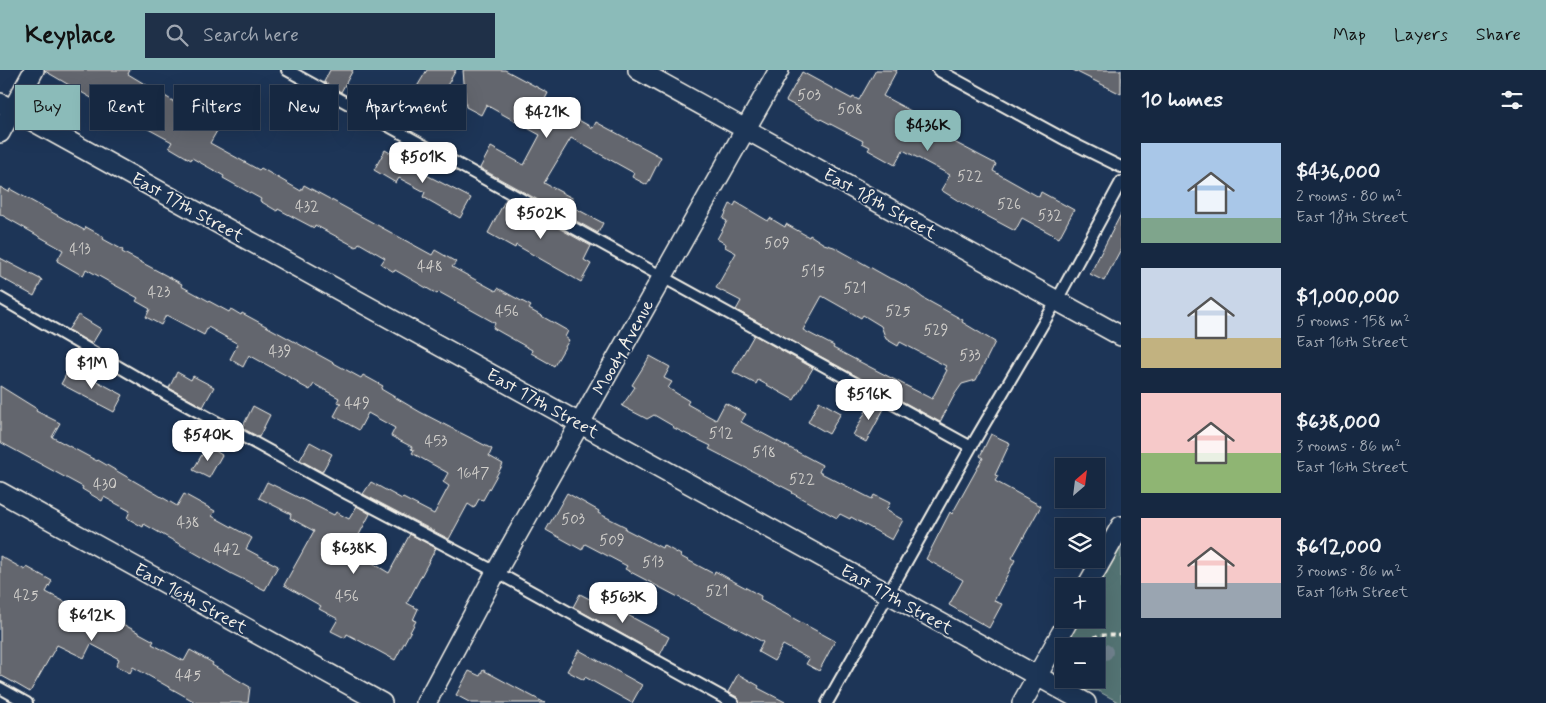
<!DOCTYPE html>
<meta charset="utf-8">
<style>
:root{--surface:#162841;--page:#1f3048;--text:#f1f3f6;--muted:#9ea6b1;--line:#35445a;--accent:#8bbbb9}
body{margin:0;font-family:Mynerve,sans-serif;background:var(--page);color:var(--text);height:100vh;display:flex;flex-direction:column;font-size:19px;white-space:nowrap}
*{box-sizing:border-box;margin:0}
p{font-size:16px;color:var(--muted)}
.icon{flex:none;width:28px;height:28px;fill:none;stroke:currentColor;stroke-width:2;stroke-linecap:round;stroke-linejoin:round}
.map{position:relative;flex:1;overflow:hidden}
.details{display:flex;flex-direction:column;background:var(--surface);width:425px}
.details>*{flex:none}
.banner{position:absolute;left:15px;top:15px;width:475px;height:45px;display:flex;gap:10px}
.needle{width:32px;rotate:28deg}
.fabs{position:absolute;left:1055px;top:388px;display:grid;gap:10px}
.fabs a{display:grid;place-items:center;width:50px;height:50px;border-radius:0px;background:var(--surface);box-shadow:0 5px 20px #0002,0 0 0 1px var(--line);font-size:25px}
.price{position:absolute;translate:-50% -42px;padding:0 11px;border-radius:10px;background:#fff;color:#222;font-size:16px;line-height:32px;filter:drop-shadow(0 1px 2px #0008)}
.price::after{content:'';position:absolute;left:50%;top:30px;width:15px;height:11px;margin-left:-8px;background:inherit;clip-path:polygon(0 0,100% 0,50% 100%)}
.price.active{background:var(--accent);color:#111}
ul{padding:0;list-style:none}
li{display:flex;align-items:center;gap:15px;height:125px;padding:0 20px}
li span{display:grid;place-items:center;flex:none;width:140px;height:100px;border-radius:0px;color:#555}
li>.icon{margin-inline-start:auto}
span .icon{width:60px;height:60px;fill:#fffc;stroke-width:1}
li b{font-size:21px}
h2{display:flex;justify-content:space-between;align-items:center;height:60px;padding:0 20px;font-size:21px}
.chip{padding:0 18px;border-radius:0px;background:var(--surface);box-shadow:0 5px 20px #0002,0 0 0 1px var(--line);font-size:18px;line-height:45px}
.chip.active{background:var(--accent);color:#111}
header{display:flex;align-items:center;gap:30px;box-sizing:border-box;height:70px;padding:0 25px;background:var(--accent);color:#111}
header strong{font-size:24px}
nav{display:flex;gap:28px;margin-inline-start:auto;font-size:18px}
.search{width:350px;height:45px;background:var(--page);display:flex;align-items:center;gap:12px;box-sizing:border-box;padding:0 18px;border-radius:0px;color:var(--muted);font-size:19px}
main{display:flex;flex:1;min-height:0}
.map>svg:first-child{display:block}
</style>
<header>
<strong>Keyplace</strong>
<div class="search"><svg class="icon" aria-label="search" viewBox="0 0 24 24"><circle cx="10" cy="10" r="6"/><path d="M15 15l6 6"/></svg>Search here</div>
<nav><a>Map</a><a>Layers</a><a>Share</a></nav>
</header>
<main>
<div class="map">
<svg width="1121" height="633" viewBox="0 0 1121 633">
<rect width="100%" height="100%" fill="#1d3557"/>
<filter id="ink" filterUnits="userSpaceOnUse"><feTurbulence type="fractalNoise" baseFrequency=".02" numOctaves="2"/><feDisplacementMap in="SourceGraphic" scale="10" xChannelSelector="R" yChannelSelector="G"/><feConvolveMatrix kernelMatrix="1 2 1 2 8 2 1 2 1" color-interpolation-filters="sRGB"/></filter>
<g filter="url(#ink)">
<!-- green -->
<path fill="#537373" stroke="#a4b2ae" d="M1121 477V633H1120L1098 621 1082 620 1065 609H1096V576H1066L1081 549H1096V522Z"/>
<!-- building -->
<path fill="#64666e" stroke="#f4f1e8" fill-rule="evenodd" d="M45 0H130L128 4 173 31V32L205 50 207 46 221 54 210 73 259 100 261 98 301 121 304 115 432 185 435 180 456 192 452 197 496 221 498 218 512 226 531 236 529 239 568 261 565 267 569 270 554 296 531 283 532 280 493 258 495 253 439 222 437 224 395 200 394 202 381 194 385 188 359 173 356 177 315 155 314 158 278 139 277 141 260 131 261 129 223 108 224 106 192 88 191 90 169 77 172 72 128 48 127 49 111 41 112 40 45 1Z
M330 0H353L341 22 324 12Z
M427 0H456L434 38 412 25Z
M463 0H505L548 23 544 31 593 58 596 52 661 87 647 115 632 107 634 103 571 68 544 113 574 129 571 136 603 153 598 163 480 98 491 77 524 95 540 65 486 35 481 45 466 37Z
M876 0H897L883 26 922 47 918 53 996 94 993 101 1039 127 1041 122 1074 140 1059 168 1022 148 1015 161 957 130 941 120 950 105 903 80 895 95 868 80 870 77 862 73 863 71 786 31 802 2 852 29 853 27 859 30Z
M1073 0H1121V24Z
M385 80 408 93 407 95 471 128 460 148 423 127 425 122 399 108 396 113 374 100Z
M0 117 9 122 10 119 84 160 86 157 104 167 103 169 123 180 122 182 182 214 181 216 229 242 231 239 241 245 242 243 361 308 363 305 383 316 381 319 420 342 492 379 489 386 503 394 483 430 479 429 474 438 468 434 449 469 363 424 371 412 402 429 403 428 434 444 449 416 443 412 448 403 412 383 414 380 411 379 412 377 391 366 395 358 368 343 359 360 334 346 341 333 337 332 339 328 314 314 310 320 297 313 298 312 249 285 243 297 230 289 238 274 208 257 204 265 166 245 161 255 146 247 150 239 136 231 138 228 86 199 83 206 57 191 63 180 0 144Z
M506 129 591 176 584 190 591 194 581 212 516 175 515 178 488 163Z
M736 132 768 151 770 148 785 157 786 154 809 167 810 165 824 174 834 177 891 209H893L910 218 923 228 963 250 962 252 995 272 976 310 962 314 955 324 940 352 736 240 741 231 716 218 736 183 725 177 726 174 717 169 727 151 723 149 730 134 734 136ZM822 226 861 248 863 245 881 256 886 269 898 276 900 272 946 296 944 299 947 300 932 329 833 278 834 276 803 260Z
M1121 144V179L1104 211 1090 204Z
M0 188 42 210 34 226 0 207Z
M78 245 101 259 92 274 68 260Z
M754 265 813 298 794 330 758 310 756 314 733 302Z
M650 286 670 297 664 308 672 312 668 318 689 331 687 334 716 350 725 333 746 344 741 352 822 395 819 402 872 429 874 425 890 433 886 440 903 450 892 470 851 447 850 449 840 444 837 448 792 423 793 422 709 379 711 376 672 357 673 356 654 345 647 349 622 336 635 317 632 315Z
M70 297 123 325 114 342 61 314Z
M177 302 191 310 193 306 214 317 203 337 169 318Z
M0 316 37 339 36 341 60 353 52 367 97 391 98 390 177 436 184 424 215 441 212 446 252 468 246 479 278 496 265 520 232 504 144 454 143 457 127 448 130 441 104 427 102 431 82 419 83 417 0 372Z
M872 330 885 337 866 372 853 365Z
M819 331 841 343 829 364 808 352Z
M253 336 270 345 259 367 242 358Z
M991 364 1010 373 995 405 998 406 995 411 1041 436 1012 488 1015 490 994 531 1002 534 989 558 949 535 963 510 926 489 950 442 952 444 983 388 980 386Z
M310 372 332 384 322 402 300 390Z
M207 376 222 385 209 408 193 400Z
M267 412 334 445 336 442 349 449 357 436 370 444 351 480 389 503 410 464 436 478 407 533 418 539 413 550 416 551 395 590 347 564 345 568 331 561 338 549 319 539 321 536 284 515 314 461 290 448 291 444 259 428Z
M567 423 599 441 598 443 626 457 625 459 662 478 663 475 681 485 680 486 714 504 715 501 735 512 761 526 760 530 835 571 819 601 806 594 809 589 783 575 774 591 758 582 763 572 716 547V548L699 539V538L625 499 627 496 585 474 582 480 546 460Z
M0 486 25 500 27 497 52 511 46 522 92 546 95 539 154 571 152 574 184 591 190 580 213 593 212 595 250 617 248 633H197L133 597 130 603 116 596 119 589 91 574 84 588 57 575 30 622 11 611 0 605Z
M580 524 605 537 607 534 669 567 660 585 573 537Z
M579 580 642 615 632 633 585 607 584 610 567 601Z
M483 600 511 615 545 633H471L456 625 469 601 480 606Z
M738 604 759 616 758 618 787 633H740L737 627 728 622Z"/>
<g fill="none" stroke-linecap="round" stroke-linejoin="round">
<defs>
<path id="lane" d="M287 0 971 377
M938 0 1066 70 1121 97
M0 228 164 323 344 422 496 502 733 633
M0 618 27 633
M827 633 971 377 1057 230 1121 112"/>
<path id="street" d="M638 0 1121 266
M0 33 1086 633
M0 63 34 0
M0 422 382 633
M1087 516 1121 456
M426 633 496 502 779 0
M1022 633 1069 549"/>
</defs>
<!-- lane casing -->
<use href="#lane" stroke="#f4f1e8" stroke-width="14"/>
<!-- street casing -->
<use href="#street" stroke="#f4f1e8" stroke-width="22"/>
<!-- path -->
<path stroke="#f4f1e8" stroke-width="3" stroke-dasharray="4 4" stroke-linecap="butt" d="M1096 539 1101 531
M1081 576 1098 565H1121"/>
<!-- lane -->
<use href="#lane" stroke="#1d3557" stroke-width="10"/>
<!-- street -->
<use href="#street" stroke="#1d3557" stroke-width="19"/>
</g>
<!-- trees -->
<circle fill="#70818d" cx="1105" cy="582" r="8"/>
</g>
<g text-anchor="middle" stroke-width="4" stroke-linejoin="round" paint-order="stroke">
<!-- number labels -->
<g font-size="15" fill="#d0ceca">
<text x="809" y="30">503</text>
<text x="850" y="44">508</text>
<text x="970" y="111">522</text>
<text x="1009" y="139">526</text>
<text x="307" y="141">432</text>
<text x="1050" y="150">532</text>
<text x="777" y="178">509</text>
<text x="80" y="184">413</text>
<text x="430" y="201">448</text>
<text x="813" y="206">515</text>
<text x="855" y="223">521</text>
<text x="159" y="227">423</text>
<text x="507" y="246">456</text>
<text x="898" y="246">525</text>
<text x="936" y="265">529</text>
<text x="280" y="286">439</text>
<text x="970" y="290">533</text>
<text x="357" y="338">449</text>
<text x="721" y="368">512</text>
<text x="436" y="376">453</text>
<text x="764" y="387">518</text>
<text x="473" y="408">1647</text>
<text x="802" y="414">522</text>
<text x="105" y="419">430</text>
<text x="573" y="454">503</text>
<text x="188" y="457">438</text>
<text x="612" y="475">509</text>
<text x="227" y="484">442</text>
<text x="653" y="497">513</text>
<text x="717" y="526">521</text>
<text x="26" y="530">425</text>
<text x="347" y="531">456</text>
<text x="188" y="610">445</text>
</g>
<!-- street labels -->
<g font-size="18" fill="#f4f1e8" stroke="#1d3557">
<text transform="translate(880 133) rotate(29)" y="6">East 18th Street</text>
<text transform="translate(188 137) rotate(29)" y="6">East 17th Street</text>
<text transform="translate(623 277) rotate(-61)" y="6">Moody Avenue</text>
<text transform="translate(543 333) rotate(29)" y="6">East 17th Street</text>
<text transform="translate(191 528) rotate(29)" y="6">East 16th Street</text>
<text transform="translate(897 529) rotate(29)" y="6">East 17th Street</text>
</g>
</g>
</svg>
<div class="fabs">
<a><svg class="needle" viewBox="-14 -14 28 28"><path d="M0-13l5 13h-10z" fill="#e53935"/><path d="M0 13l5-13h-10z" fill="#9ea6b1"/></svg></a>
<a><svg class="icon" aria-label="layers" viewBox="0 0 24 24"><path d="M12 4l9 5-9 5-9-5zM3 14l9 5 9-5"/></svg></a>
<a>+</a>
<a>−</a>
</div>
<b class="price" style="left:547px;top:69px">$421K</b>
<b class="price active" style="left:928px;top:82px">$436K</b>
<b class="price" style="left:423px;top:114px">$501K</b>
<b class="price" style="left:541px;top:170px">$502K</b>
<b class="price" style="left:92px;top:320px">$1M</b>
<b class="price" style="left:869px;top:351px">$516K</b>
<b class="price" style="left:208px;top:392px">$540K</b>
<b class="price" style="left:354px;top:505px">$638K</b>
<b class="price" style="left:623px;top:554px">$563K</b>
<b class="price" style="left:92px;top:572px">$612K</b>
<div class="banner">
<a class="chip active">Buy</a>
<a class="chip">Rent</a>
<a class="chip">Filters</a>
<a class="chip">New</a>
<a class="chip">Apartment</a>
</div>
</div>
<section class="details">
<h2>10 homes<svg class="icon" aria-label="filters" viewBox="0 0 24 24"><path d="M4 7h16M4 17h16"/><circle cx="9" cy="7" r="2"/><circle cx="15" cy="17" r="2"/></svg></h2>
<ul>
<li><span style="background:linear-gradient(#a9c7e8 75%,#7fa58c 0)"><svg class="icon" aria-label="home" viewBox="0 0 24 24"><path d="M3 11l9-7 9 7M6 9v11h12V9"/></svg></span><div><b>$436,000</b><p>2 rooms · 80 m²</p><p>East 18th Street</p></div></li>
<li><span style="background:linear-gradient(#c9d6e8 70%,#c2b280 0)"><svg class="icon" aria-label="home" viewBox="0 0 24 24"><path d="M3 11l9-7 9 7M6 9v11h12V9"/></svg></span><div><b>$1,000,000</b><p>5 rooms · 158 m²</p><p>East 16th Street</p></div></li>
<li><span style="background:linear-gradient(#f6c9c9 60%,#8fb573 0)"><svg class="icon" aria-label="home" viewBox="0 0 24 24"><path d="M3 11l9-7 9 7M6 9v11h12V9"/></svg></span><div><b>$638,000</b><p>3 rooms · 86 m²</p><p>East 16th Street</p></div></li>
<li><span style="background:linear-gradient(#f6c9c9 65%,#9aa5b1 0)"><svg class="icon" aria-label="home" viewBox="0 0 24 24"><path d="M3 11l9-7 9 7M6 9v11h12V9"/></svg></span><div><b>$612,000</b><p>3 rooms · 86 m²</p><p>East 16th Street</p></div></li>
</ul>
</section>
</main>
